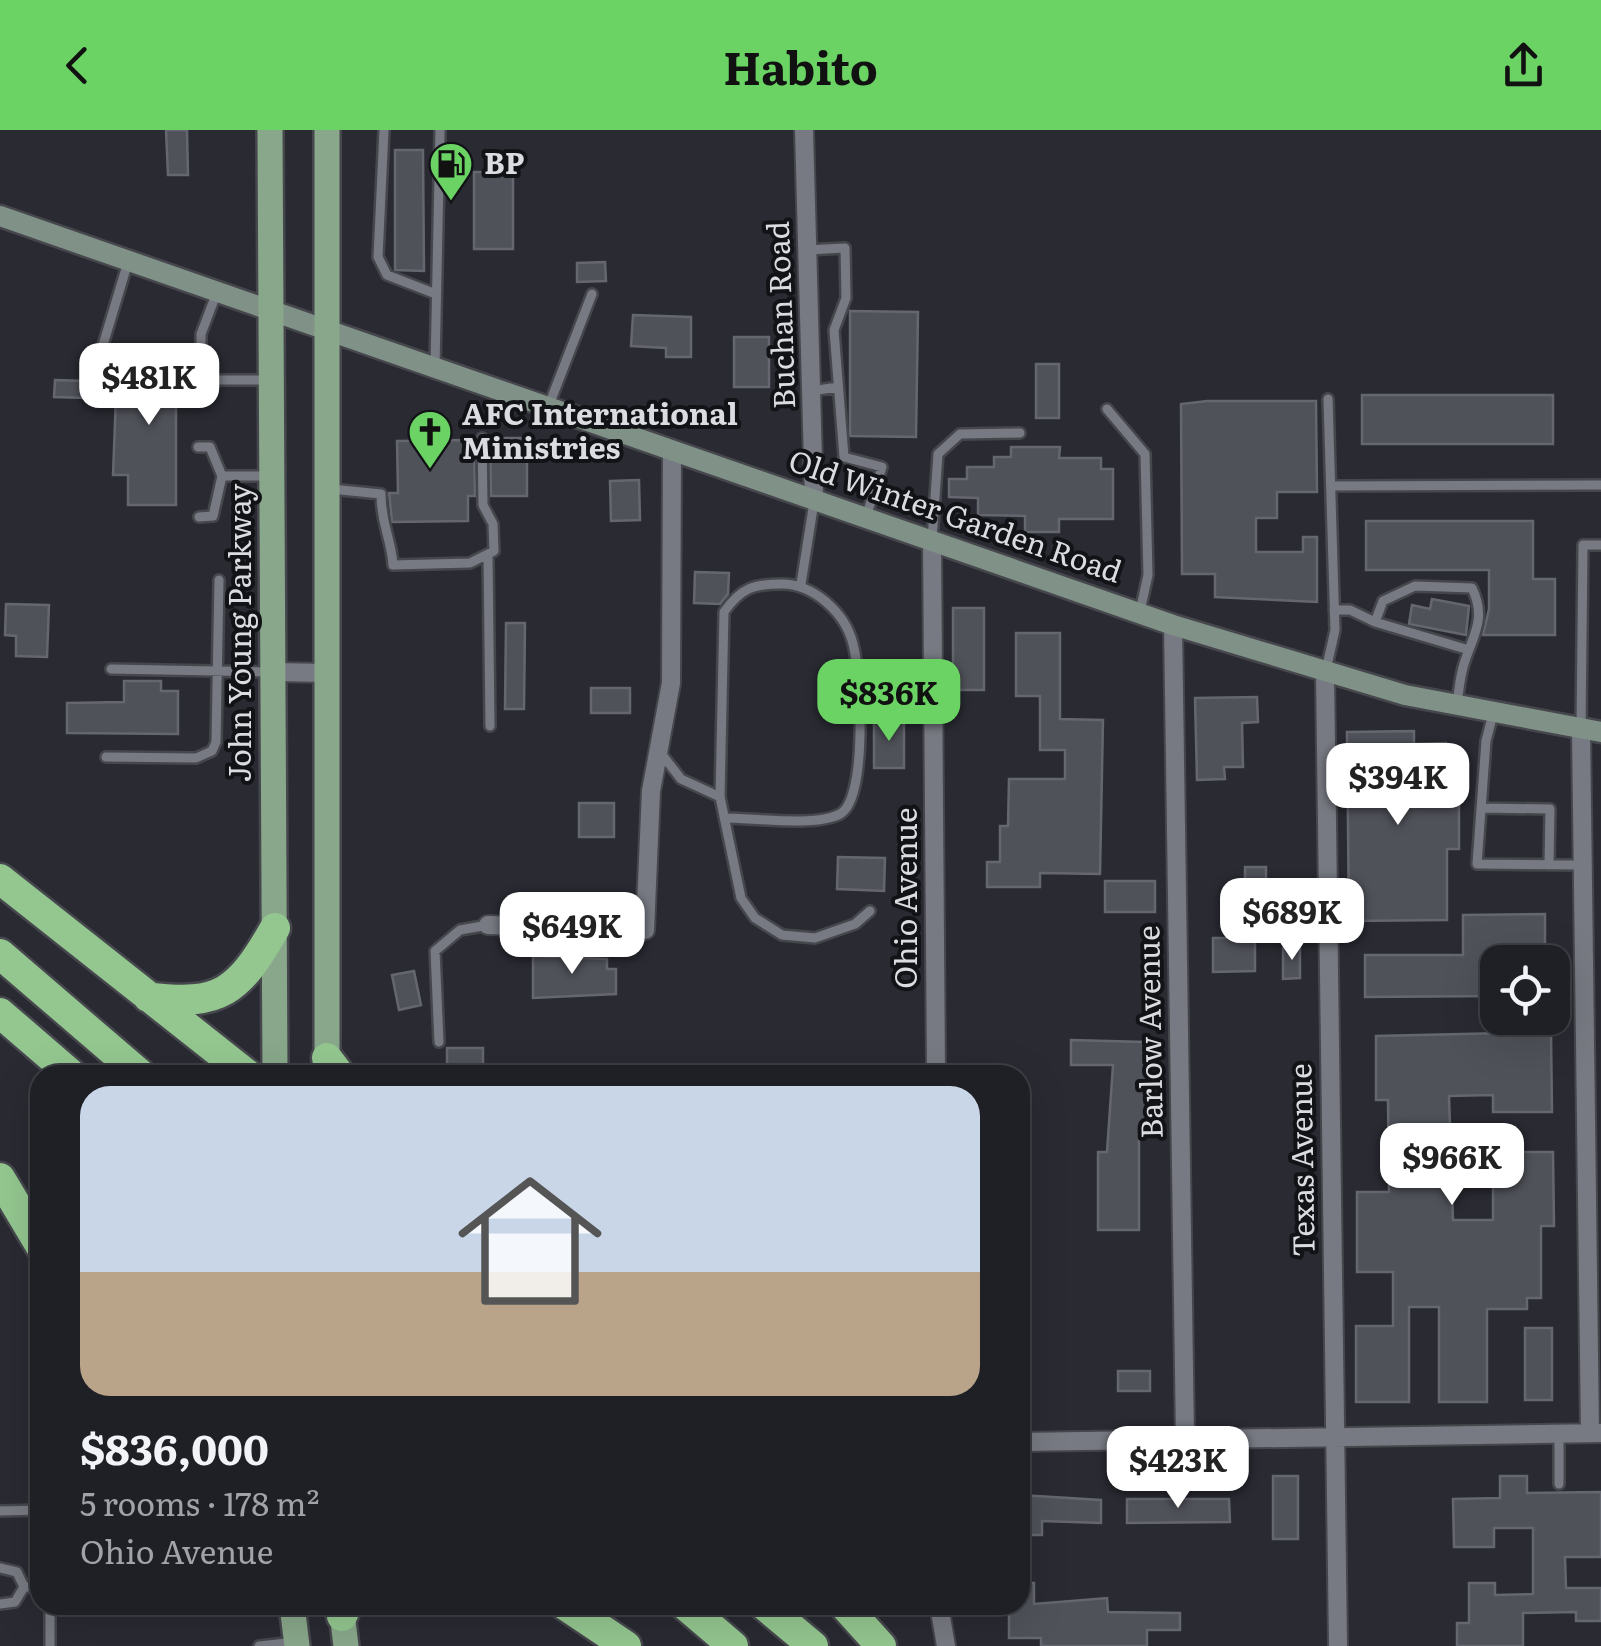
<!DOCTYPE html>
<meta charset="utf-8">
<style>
:root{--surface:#1f2026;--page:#2c2d32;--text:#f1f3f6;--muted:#a1a3a7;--line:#3c3e43;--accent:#6ad364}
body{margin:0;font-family:Literata,serif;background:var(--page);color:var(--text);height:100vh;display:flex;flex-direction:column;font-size:38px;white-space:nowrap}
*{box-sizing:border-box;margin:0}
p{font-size:32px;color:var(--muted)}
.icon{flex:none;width:55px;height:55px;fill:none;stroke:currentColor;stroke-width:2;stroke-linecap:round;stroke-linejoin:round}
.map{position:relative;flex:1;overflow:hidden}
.side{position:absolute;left:30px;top:935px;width:1000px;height:550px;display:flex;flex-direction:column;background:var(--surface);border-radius:30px;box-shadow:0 10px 40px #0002,0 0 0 2px var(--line)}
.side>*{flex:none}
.controls{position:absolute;left:1480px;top:815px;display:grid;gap:20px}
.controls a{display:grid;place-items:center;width:90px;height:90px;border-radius:20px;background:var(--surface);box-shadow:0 10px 40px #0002,0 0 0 2px var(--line);font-size:50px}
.price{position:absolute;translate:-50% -85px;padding:0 22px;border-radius:20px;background:#fff;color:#222;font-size:32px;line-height:65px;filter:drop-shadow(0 2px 5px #0008)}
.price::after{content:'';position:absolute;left:50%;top:60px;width:30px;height:22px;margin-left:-15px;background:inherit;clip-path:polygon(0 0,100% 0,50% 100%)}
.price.active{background:var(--accent);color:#111}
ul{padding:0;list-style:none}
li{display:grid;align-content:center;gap:20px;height:530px;padding:0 50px}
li+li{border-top:2px solid var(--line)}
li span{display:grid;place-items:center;height:310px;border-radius:30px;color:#555}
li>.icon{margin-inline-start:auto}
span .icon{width:180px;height:180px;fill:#fffc;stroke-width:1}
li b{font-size:42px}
header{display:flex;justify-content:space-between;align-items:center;height:130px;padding:0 50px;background:var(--accent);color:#111;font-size:45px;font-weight:700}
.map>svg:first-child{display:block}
</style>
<header><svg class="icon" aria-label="back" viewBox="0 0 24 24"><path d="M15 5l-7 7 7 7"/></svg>Habito<svg class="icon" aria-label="share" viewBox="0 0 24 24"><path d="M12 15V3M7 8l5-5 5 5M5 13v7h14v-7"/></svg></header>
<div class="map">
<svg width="1601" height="1516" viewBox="0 0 1601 1516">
<rect width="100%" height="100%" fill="#292a32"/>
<!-- building -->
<path fill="#50525a" stroke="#656770" stroke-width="2.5" d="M166 0H187L188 45H168Z
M395 20H423L424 141 395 140Z
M474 42H513V119H474Z
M605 132 606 151 577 152V133Z
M850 181 918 182 916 307 850 306Z
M633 185 691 187V227H666V218L631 216Z
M734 207H769V257H734Z
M181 217 182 268 176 269V375H128V345H113L117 239 153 238V218Z
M1036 234H1059V288H1036Z
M55 250 86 251V268L54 267Z
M1362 265H1553V314H1362Z
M1207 271H1316L1317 362H1277V388H1256V422H1303V407H1317V472L1215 467V444H1182L1181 274Z
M502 308H527V366H491L490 315H502Z
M465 310V315H474L475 366H468V391L392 392 389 363H398L397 311Z
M1011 317H1060L1059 328H1101V339H1113V389H1059V402H1025V386L978 385V368L949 367V349H967V337H994V327H1011Z
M639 350 640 390 611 391 610 351Z
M1366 391H1533V449H1555V505H1483L1489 479V440H1366Z
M695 442 729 443 728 464 720 474 694 473Z
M1432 469 1469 476 1466 505 1409 494 1412 475 1430 479Z
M6 474 49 475 47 527 16 526V506L5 505Z
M953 478H984V560H953Z
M506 493H525L524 579H505Z
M1016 503H1060V589L1103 590 1100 744 1040 743V757H987V732H1000V696H1008L1009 649H1065V620H1040V566H1016Z
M124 551H161V561H178V604L67 603V573L124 572Z
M591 558H630V583H591Z
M1257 567 1258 592 1242 593 1243 637H1224L1225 649 1197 650 1195 568Z
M874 589H904V638H874Z
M1414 601V614L1446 613 1447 676H1459V719H1447V790L1349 791 1347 602Z
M579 673H614V707H579Z
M838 727 885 728 884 761 837 759Z
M1245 737H1266V787H1245Z
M1105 751H1155V782H1105Z
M1545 784V832H1498V866L1365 867V825H1463V785Z
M1213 808H1255V841L1213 842Z
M1300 817V848L1283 849V818Z
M533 826 607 829V839H616V864L533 868Z
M414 841 421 875 399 880 392 845Z
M1551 902 1552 982H1493V965L1449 966 1453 1090H1493V1022H1553L1554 1096H1541V1168H1527V1179H1487V1272H1439V1177H1409V1272H1356V1196H1393V1142H1357V1062H1389L1388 970H1376V906Z
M1071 910 1145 912 1147 1004H1139V1100H1098V1022H1107L1113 935H1071Z
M447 918H483V945H447Z
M1525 1198H1552V1270H1525Z
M1118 1241H1150V1261H1118Z
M1273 1346H1298V1409H1273Z
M1500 1346H1527V1363L1601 1362V1427H1565L1566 1458H1601V1491H1576V1482L1523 1483V1516H1457V1493H1469V1453H1495V1465L1533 1464V1398H1494V1417H1454L1453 1369 1500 1368Z
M1020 1365 1101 1370V1393L1042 1391V1405H1020Z
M1127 1369H1229L1230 1392 1127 1393Z
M1020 1453H1034V1474L1107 1468 1108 1482 1180 1483V1500H1147V1516H1041V1508H1009V1475H1020Z"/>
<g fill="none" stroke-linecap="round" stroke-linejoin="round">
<defs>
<path id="lane" d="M384 0 378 127 387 145 436 164
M807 120 845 118 846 168 834 200 844 327 882 337 866 387
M217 162 201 204V250H270
M103 215 128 132
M435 237 440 0
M811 261 838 257
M549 275 592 164
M1107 279 1145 324 1148 445 1140 481
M198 317H210L222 346 213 386 199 387
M222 346H269
M1331 356 1601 355
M331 359 381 364C381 395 391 407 393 435L470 433 494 421 493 394 483 375 482 308
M932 410 938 324 960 304 1020 303
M488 426 490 596
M801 454 814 372
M1334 480H1350L1375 492
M111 539 272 542
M1326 540 1335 500 1328 269
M1457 573C1459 560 1460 546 1464 534 1473 505 1487 489 1472 458L1415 456 1383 471 1375 492 1469 520
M1493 584 1486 611 1477 734 1582 735
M1581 597 1583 415H1601
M660 622 681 649 720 667
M106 627 196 628 212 621 216 612 219 450
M1481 678 1550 679 1549 735
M725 688C753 688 817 697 840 684 868 669 861 544 853 514 845 482 813 454 782 454 753 454 741 458 724 482L720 667 741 768 755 788 782 805 815 808 855 794 870 781
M439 912 435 821 460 800 488 795
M1559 1303V1354
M0 1381 40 1380
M0 1438 17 1442 24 1457 15 1472 0 1474
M24 1457H40
M50 1475V1516
M259 1516 296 1512"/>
<path id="street" d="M804 0 814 369
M932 410 936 945
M1173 495 1185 1308
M274 542 328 543
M1325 543 1338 1516
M1581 599 1590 1303
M488 795 645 800 651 661 671 553 672 321
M1020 1312 1601 1303
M939 1475 946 1516"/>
<path id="secondary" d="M0 86 1173 495 1405 565 1601 602"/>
<path id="primary" d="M270 0 275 945
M327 0V945
M292 1475 297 1516
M341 1475 346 1516"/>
<path id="highway" d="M0 749 248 945
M0 824 141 945
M148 867C221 877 239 861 275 798
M0 883 72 945
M327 928 340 945
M0 1048 40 1115
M565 1475 626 1516
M685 1475 733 1516
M764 1475 813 1516
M844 1475 881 1516
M342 1486 347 1475"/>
</defs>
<!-- lane casing -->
<use href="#lane" stroke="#46474d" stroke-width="14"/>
<!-- street casing -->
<use href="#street" stroke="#46474d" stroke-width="22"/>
<!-- secondary casing -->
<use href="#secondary" stroke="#46474d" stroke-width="25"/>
<!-- primary casing -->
<use href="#primary" stroke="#46474d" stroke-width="30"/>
<!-- highway casing -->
<use href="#highway" stroke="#46474d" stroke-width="35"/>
<!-- lane -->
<use href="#lane" stroke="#787a83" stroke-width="9"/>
<!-- street -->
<use href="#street" stroke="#787a83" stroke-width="18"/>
<!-- secondary -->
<use href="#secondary" stroke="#809187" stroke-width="20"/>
<!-- primary -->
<use href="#primary" stroke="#89a88b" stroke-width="25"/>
<!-- highway -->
<use href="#highway" stroke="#94c790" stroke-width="30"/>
</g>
<!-- icons -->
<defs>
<symbol id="fuel-pin" viewBox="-11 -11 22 30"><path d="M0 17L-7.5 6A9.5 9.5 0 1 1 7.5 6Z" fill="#6ad364" stroke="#121316"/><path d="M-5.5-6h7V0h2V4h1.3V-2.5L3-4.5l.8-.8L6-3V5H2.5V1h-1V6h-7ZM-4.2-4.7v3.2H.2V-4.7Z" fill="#111"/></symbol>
<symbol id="church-pin" viewBox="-11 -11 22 30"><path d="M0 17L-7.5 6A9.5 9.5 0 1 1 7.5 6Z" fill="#6ad364" stroke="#121316"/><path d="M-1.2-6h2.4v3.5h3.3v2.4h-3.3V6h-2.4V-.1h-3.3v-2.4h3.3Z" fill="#111"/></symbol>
</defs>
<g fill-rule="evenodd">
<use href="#fuel-pin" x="426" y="9" width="50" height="68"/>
<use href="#church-pin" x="405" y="277" width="50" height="68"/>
</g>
<g text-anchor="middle" stroke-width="8" stroke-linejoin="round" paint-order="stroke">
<!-- poi labels -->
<g font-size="30" font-weight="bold" fill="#dbdce1" stroke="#121316" text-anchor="start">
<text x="484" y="44">BP</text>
<text x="462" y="295">AFC International<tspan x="462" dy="34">Ministries</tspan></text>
</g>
<!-- street labels -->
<g font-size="30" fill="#dbdce1" stroke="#121316">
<text transform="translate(782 185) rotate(-92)" y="10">Buchan Road</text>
<text transform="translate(955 387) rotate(19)" y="10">Old Winter Garden Road</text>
<text transform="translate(241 503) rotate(-90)" y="10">John Young Parkway</text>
<text transform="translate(907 768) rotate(-90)" y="10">Ohio Avenue</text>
<text transform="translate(1151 902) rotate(-91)" y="10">Barlow Avenue</text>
<text transform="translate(1303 1030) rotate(-91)" y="10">Texas Avenue</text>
</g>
</g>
</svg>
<div class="controls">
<a><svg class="icon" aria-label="locate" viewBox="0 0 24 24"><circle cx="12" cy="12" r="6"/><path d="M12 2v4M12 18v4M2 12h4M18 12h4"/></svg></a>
</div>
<b class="price" style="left:149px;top:298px">$481K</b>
<b class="price active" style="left:889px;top:614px">$836K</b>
<b class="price" style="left:1398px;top:698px">$394K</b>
<b class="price" style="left:1292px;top:833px">$689K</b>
<b class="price" style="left:572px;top:847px">$649K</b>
<b class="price" style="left:1452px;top:1078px">$966K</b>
<b class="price" style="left:1178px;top:1381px">$423K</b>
<section class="side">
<ul>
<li><span style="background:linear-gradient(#c9d6e8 60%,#b9a48a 0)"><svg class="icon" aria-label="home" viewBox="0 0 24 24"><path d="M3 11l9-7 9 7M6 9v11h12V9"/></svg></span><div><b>$836,000</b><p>5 rooms · 178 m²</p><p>Ohio Avenue</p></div></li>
</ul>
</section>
</div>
